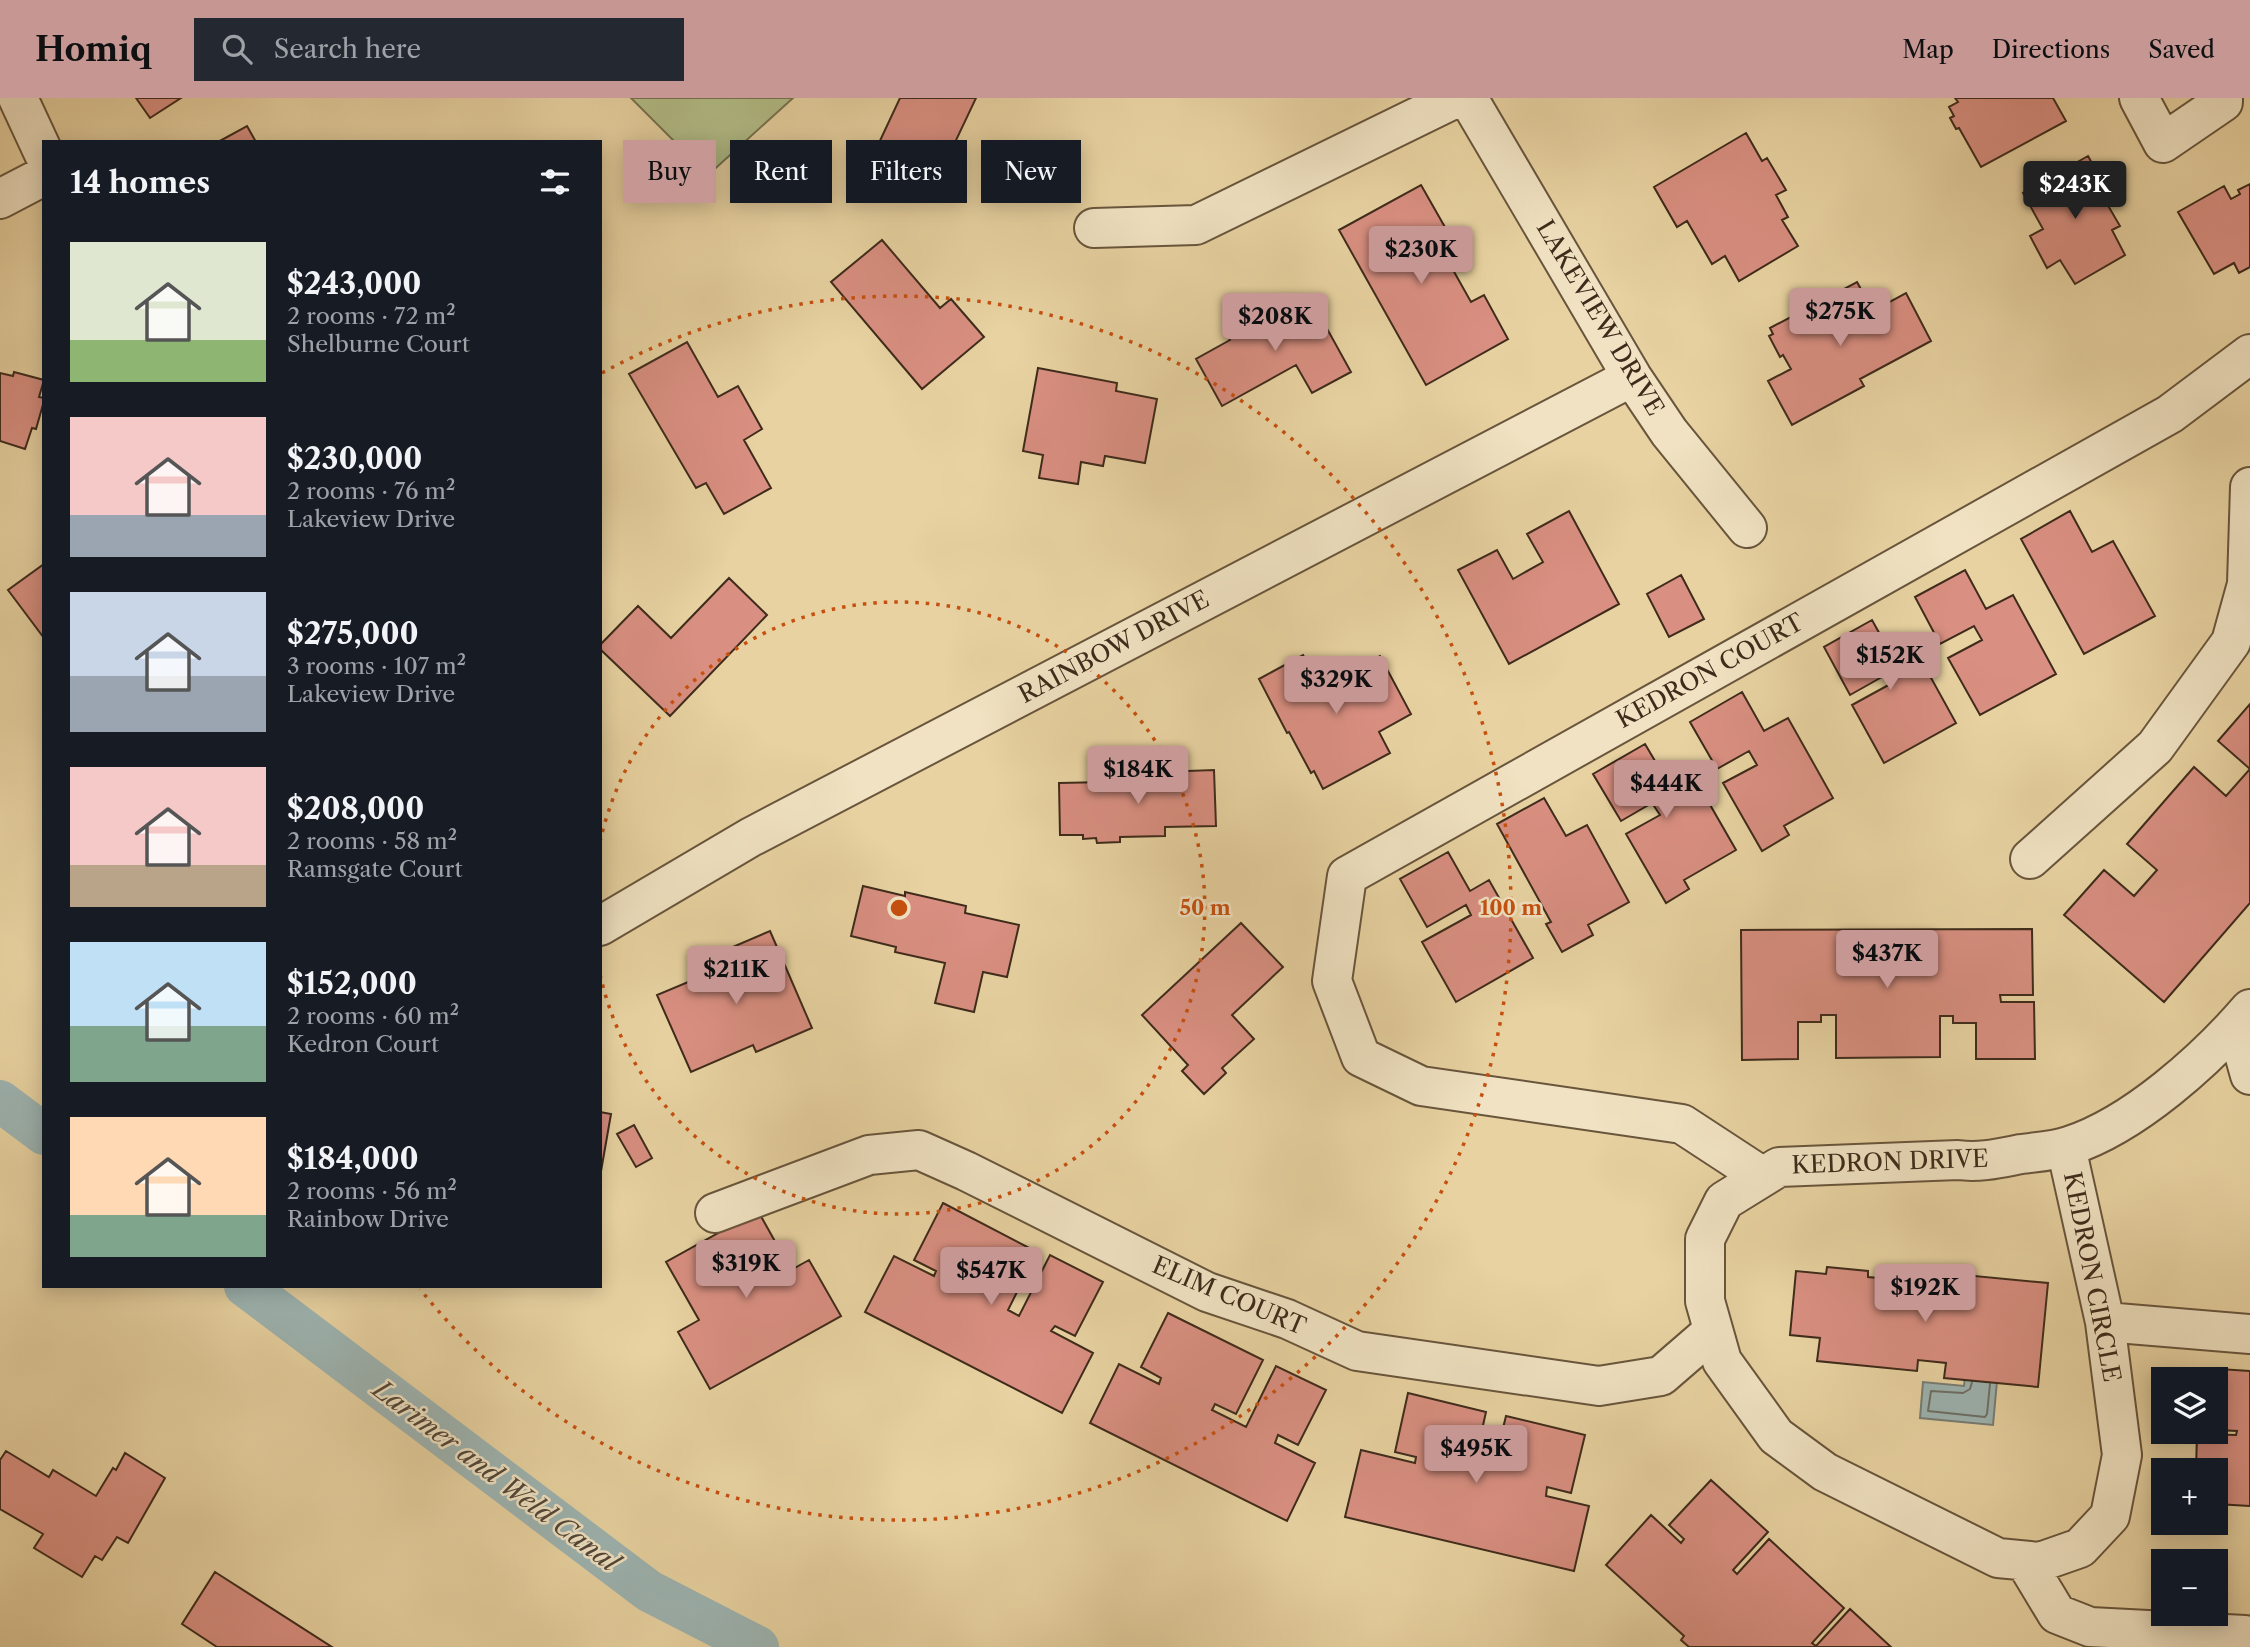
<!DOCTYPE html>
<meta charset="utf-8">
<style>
:root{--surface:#171b24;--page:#242831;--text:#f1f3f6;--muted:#9ea1a6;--accent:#c59692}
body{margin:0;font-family:"Libre Caslon Text",serif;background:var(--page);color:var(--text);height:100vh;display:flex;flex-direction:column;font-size:26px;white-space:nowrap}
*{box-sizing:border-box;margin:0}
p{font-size:23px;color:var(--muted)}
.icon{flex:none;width:38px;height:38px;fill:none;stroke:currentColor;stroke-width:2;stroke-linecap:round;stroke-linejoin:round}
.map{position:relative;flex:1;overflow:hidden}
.panel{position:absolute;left:42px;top:42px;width:560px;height:1148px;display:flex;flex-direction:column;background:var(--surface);border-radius:0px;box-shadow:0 4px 18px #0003}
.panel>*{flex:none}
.guide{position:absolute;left:623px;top:42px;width:665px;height:63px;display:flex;gap:14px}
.fabs{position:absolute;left:2151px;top:1269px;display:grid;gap:14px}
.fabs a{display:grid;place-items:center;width:77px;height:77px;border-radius:0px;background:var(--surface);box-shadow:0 4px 18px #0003;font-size:35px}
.price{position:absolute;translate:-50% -60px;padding:0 16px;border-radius:7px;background:var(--accent);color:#111;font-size:23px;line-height:46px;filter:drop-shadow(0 2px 4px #0008)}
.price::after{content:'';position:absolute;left:50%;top:42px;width:21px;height:16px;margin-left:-10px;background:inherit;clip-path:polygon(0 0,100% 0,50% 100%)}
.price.selected{background:#222;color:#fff}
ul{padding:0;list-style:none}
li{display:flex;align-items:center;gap:21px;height:175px;padding:0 28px}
li span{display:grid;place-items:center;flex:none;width:196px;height:140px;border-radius:0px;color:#555}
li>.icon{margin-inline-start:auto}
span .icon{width:84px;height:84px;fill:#fffc;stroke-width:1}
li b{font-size:30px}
h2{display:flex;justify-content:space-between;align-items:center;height:84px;padding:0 28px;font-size:30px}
.tag{padding:0 24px;border-radius:0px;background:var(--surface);box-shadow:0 4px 18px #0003;font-size:24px;line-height:63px}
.tag.selected{background:var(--accent);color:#111}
header{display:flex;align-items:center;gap:42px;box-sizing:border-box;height:98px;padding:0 35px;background:var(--accent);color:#111}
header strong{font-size:33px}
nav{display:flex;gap:38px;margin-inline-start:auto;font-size:24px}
.search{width:490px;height:63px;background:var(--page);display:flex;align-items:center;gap:18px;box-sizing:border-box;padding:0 24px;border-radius:0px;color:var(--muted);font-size:26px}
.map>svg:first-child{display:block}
</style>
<header>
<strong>Homiq</strong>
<div class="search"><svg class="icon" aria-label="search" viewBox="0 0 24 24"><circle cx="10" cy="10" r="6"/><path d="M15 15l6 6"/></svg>Search here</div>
<nav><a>Map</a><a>Directions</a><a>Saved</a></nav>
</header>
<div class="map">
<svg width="2250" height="1549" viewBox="0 0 2250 1549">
<rect width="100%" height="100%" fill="#e8d2a1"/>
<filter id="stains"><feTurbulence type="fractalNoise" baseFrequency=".00286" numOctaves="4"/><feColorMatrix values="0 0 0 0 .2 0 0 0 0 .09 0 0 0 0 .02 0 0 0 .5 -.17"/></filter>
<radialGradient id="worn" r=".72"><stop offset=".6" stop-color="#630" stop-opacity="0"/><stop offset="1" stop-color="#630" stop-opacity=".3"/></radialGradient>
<!-- green -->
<path fill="#b2bd87" stroke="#787451" stroke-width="2" d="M631 0H793L708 77Z"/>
<!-- water -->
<path fill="#9db4b1" stroke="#777d75" stroke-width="2" d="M1966 1270 1998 1272 1993 1327 1920 1320 1923 1284 1964 1288Z"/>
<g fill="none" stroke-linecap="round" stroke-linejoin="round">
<!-- shore -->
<path stroke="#6e7066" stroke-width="2" d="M1972 1284 1970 1291 1963 1295 1931 1293 1928 1313 1985 1319 1987 1316 1990 1286"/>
<!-- canal -->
<path stroke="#9db4b1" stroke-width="42" d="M0 1003 44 1036
M245 1188 649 1493 758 1549"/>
</g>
<!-- building -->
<path fill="#d98f81" stroke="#3e2b1b" stroke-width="2" d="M136 0H181L150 20Z
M900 0H976L932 93 870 64Z
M1955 0H2053L2066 23 1981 69 1959 30 1956 31 1950 20 1954 18 1949 9 1958 4Z
M247 28 256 44H218Z
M1746 35 1762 63 1767 60 1786 92 1776 97 1788 119 1782 122 1798 148 1739 183 1725 158 1712 166 1687 123 1677 129 1654 89Z
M2088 58 2109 96 2103 99 2120 128 2112 132 2125 157 2075 186 2060 162 2047 170 2030 138 2043 131 2023 95Z
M2250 86V169L2239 175 2234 165 2214 176 2178 114 2224 88 2231 101 2240 96 2238 92Z
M1421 87 1446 131 1434 138 1471 204 1484 197 1508 241 1426 287 1339 132Z
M882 142 940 210 951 201 984 239 922 291 831 184Z
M1857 184 1873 213 1906 195 1931 243 1860 281 1864 288 1792 327 1768 283 1791 271 1783 257 1780 259 1769 238 1773 236 1770 230Z
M1309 198 1351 274 1312 295 1296 267 1222 308 1196 261 1230 242 1228 239 1286 207 1288 210Z
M687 244 718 299 738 288 762 331 744 342 771 390 724 416 706 385 696 390 629 276Z
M1038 270 1117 285 1116 293 1157 301 1145 365 1105 358 1103 368 1081 364 1078 386 1039 380 1043 357 1023 353Z
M14 274 44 282 39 299 44 300V303L36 331 32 330 25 351 0 343V275L13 278Z
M1569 413 1619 506 1509 566 1458 472 1497 452 1513 481 1543 464 1527 436Z
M2070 413 2092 454 2113 443 2155 518 2084 556 2021 441Z
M44 466V540L8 492Z
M1965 472 1986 511 2013 497 2056 576 1980 617 1948 560 1982 542 1974 528 1940 546 1915 499Z
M1681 477 1704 521 1669 539 1647 496Z
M729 480 767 517 670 618 600 551V547L638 508 671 540Z
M1872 522 1893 560 1914 549 1956 625 1884 665 1852 607 1894 584 1889 575 1850 597 1824 549Z
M1303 557 1326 601 1337 595 1331 584 1380 558 1411 616 1379 634 1390 655 1323 691 1314 673 1311 675 1289 634 1287 635 1259 581Z
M1742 594 1764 633 1788 620 1833 700 1784 728 1789 737 1762 753 1723 685 1757 667 1749 653 1717 671 1690 624Z
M2250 606V805L2164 904 2064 817 2104 772 2134 798 2157 772 2127 746 2194 669 2226 698 2250 671 2218 643Z
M1645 646 1668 685 1690 672 1736 752 1684 782 1689 791 1666 805 1626 736 1660 717 1652 705 1621 723 1593 676Z
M1214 672 1216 728 1165 729V738L1120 739V744L1097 745 1096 740 1083 741V737H1060L1059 685 1106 684V689L1133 688V675Z
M1544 700 1566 738 1587 727 1629 804 1588 827 1593 837 1562 854 1546 826 1551 824 1497 726Z
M1448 754 1470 793 1489 782 1533 860 1456 904 1422 844 1471 817 1466 807 1427 829 1400 781Z
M863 788 905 798V794L966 808 965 815 1019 827 1007 879 983 874 974 914 935 905 945 865 895 854 896 849 851 838Z
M1241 825 1283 869 1232 917 1254 941 1222 970 1226 975 1204 996 1182 973 1188 967 1142 917Z
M2032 831 2033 897H2000L2001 904H2034L2035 961H1976V925H1953V918H1940V959L1836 960V917H1821V924H1798V961L1742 962 1741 832Z
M770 833 812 930 756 954 753 947 691 974 657 897 700 879 702 883 728 871 721 854Z
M600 1014 611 1016 600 1079Z
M634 1027 652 1060 636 1069 617 1036Z
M943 1105 1037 1154 1008 1212 1019 1218 1050 1157 1103 1184 1075 1238 1055 1228 1051 1233 1093 1255 1062 1315 865 1214 894 1158 934 1178 936 1173 914 1162Z
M758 1113 791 1172 809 1162 841 1218 710 1291 678 1234 699 1222 666 1164Z
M1827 1169 1868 1173V1179L1952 1187 1954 1176 2048 1185 2038 1289 1944 1280 1946 1265 1918 1262 1917 1273 1817 1263 1820 1240 1790 1237 1796 1173 1826 1176Z
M1168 1215 1263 1262 1236 1316 1215 1306 1212 1312 1246 1329 1276 1268 1326 1292 1298 1347 1278 1337 1275 1345 1315 1365 1287 1423 1090 1325 1119 1266 1159 1286 1161 1280 1141 1269Z
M2219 1271 2250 1273V1408L2216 1406V1372H2196L2197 1336 2236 1337 2237 1333 2217 1332Z
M1408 1295 1486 1314 1475 1363 1494 1367 1506 1318 1585 1337 1571 1395 1547 1389 1546 1398 1589 1408 1574 1473 1345 1419 1361 1352 1415 1365 1416 1359 1395 1354Z
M6 1353 49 1379 53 1372 96 1398 113 1370 116 1372 125 1355 165 1380 128 1445 117 1439 102 1462 95 1458 82 1479 34 1450 43 1436 0 1411V1362Z
M1711 1382 1768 1434 1733 1472 1737 1476 1769 1441 1844 1510 1812 1545 1816 1548 1850 1511 1891 1549H1689L1681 1542 1684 1538 1606 1467 1651 1417 1681 1445 1684 1441 1669 1427Z
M215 1474 332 1549H217L182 1526Z"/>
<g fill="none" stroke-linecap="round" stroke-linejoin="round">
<defs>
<path id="minor" d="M18 0 44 56
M1468 0 1632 279 1669 334 1747 430
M2139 0 2163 45 2223 4V0
M0 101 44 78
M1094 130 1196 127 1456 0
M2030 761 2155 649 2231 544 2247 486 2250 389
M600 828 751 739 1632 279
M2250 922 2241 945 2250 977
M2066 1049 2105 1224 2122 1357 2110 1418 2080 1450 2040 1464 1998 1460 1825 1374 1776 1338 1722 1263 1705 1203V1141L1724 1103 1779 1069 1958 1062C1980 1065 2000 1060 2021 1056 2037 1054 2054 1053 2069 1048 2134 1027 2206 962 2250 911
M1763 1079 1682 1026 1421 988 1361 959 1332 883 1347 778 2170 316 2250 256
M715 1115 869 1057 919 1052 966 1073 1207 1194 1287 1221 1357 1253 1599 1288 1661 1278 1713 1233
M2105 1224 2250 1236
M2025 1463 2057 1516 2090 1529 2245 1537"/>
</defs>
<!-- minor casing -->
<use href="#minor" stroke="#68553c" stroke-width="42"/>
<!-- minor -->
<use href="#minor" stroke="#f0e2c2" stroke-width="38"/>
</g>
<!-- distance rings -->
<g fill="none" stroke="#c6500f" stroke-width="3.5" stroke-dasharray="3.5 7">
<path d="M600 744A306 306 0 1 1 600 876"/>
<path d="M602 275A612 612 0 1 1 420 1191"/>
</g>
<g text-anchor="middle" stroke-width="5" stroke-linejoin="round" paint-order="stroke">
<!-- street labels -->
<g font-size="24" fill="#3e2b1b" stroke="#f0e2c2">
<text transform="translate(1600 220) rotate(59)" y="8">LAKEVIEW DRIVE</text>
<text transform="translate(1114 549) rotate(-28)" y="8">RAINBOW DRIVE</text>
<text transform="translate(1710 573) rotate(-29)" y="8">KEDRON COURT</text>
<text transform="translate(1890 1064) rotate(-2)" y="8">KEDRON DRIVE</text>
<text transform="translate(2092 1179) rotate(79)" y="8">KEDRON CIRCLE</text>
<text transform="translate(1229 1198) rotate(23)" y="8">ELIM COURT</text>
</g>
<!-- water labels -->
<g font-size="26" font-style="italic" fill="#514639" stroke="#f0e2c2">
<text transform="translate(496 1378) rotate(37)" y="9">Larimer and Weld Canal</text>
</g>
</g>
<circle cx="899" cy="810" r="10" fill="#c6500f" stroke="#f0e2c2" stroke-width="3.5"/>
<g font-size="21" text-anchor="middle" font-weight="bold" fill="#c6500f" stroke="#f0e2c2" stroke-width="5" stroke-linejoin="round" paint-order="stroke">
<text x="1205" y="817">50 m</text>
<text x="1511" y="817">100 m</text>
</g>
<rect width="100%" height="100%" filter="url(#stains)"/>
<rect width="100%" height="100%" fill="url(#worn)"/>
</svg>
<div class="fabs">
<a><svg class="icon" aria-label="layers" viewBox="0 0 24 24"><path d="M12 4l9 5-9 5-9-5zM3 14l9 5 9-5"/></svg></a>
<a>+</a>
<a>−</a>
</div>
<b class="price selected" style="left:2075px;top:123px">$243K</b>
<b class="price" style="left:1421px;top:188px">$230K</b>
<b class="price" style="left:1840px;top:250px">$275K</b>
<b class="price" style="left:1275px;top:255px">$208K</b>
<b class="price" style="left:1890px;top:594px">$152K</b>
<b class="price" style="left:1336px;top:618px">$329K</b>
<b class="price" style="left:1138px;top:708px">$184K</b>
<b class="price" style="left:1666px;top:722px">$444K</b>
<b class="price" style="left:1887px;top:892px">$437K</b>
<b class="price" style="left:736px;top:908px">$211K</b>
<b class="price" style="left:746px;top:1202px">$319K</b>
<b class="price" style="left:991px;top:1209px">$547K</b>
<b class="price" style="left:1925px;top:1226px">$192K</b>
<b class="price" style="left:1476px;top:1387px">$495K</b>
<div class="guide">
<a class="tag selected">Buy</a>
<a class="tag">Rent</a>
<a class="tag">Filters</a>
<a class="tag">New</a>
</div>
<section class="panel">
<h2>14 homes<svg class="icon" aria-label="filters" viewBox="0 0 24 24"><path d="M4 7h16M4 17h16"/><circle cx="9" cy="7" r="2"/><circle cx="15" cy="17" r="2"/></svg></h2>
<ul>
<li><span style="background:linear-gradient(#dfe7d0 70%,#8fb573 0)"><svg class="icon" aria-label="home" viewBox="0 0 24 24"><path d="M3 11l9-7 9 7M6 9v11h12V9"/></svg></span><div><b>$243,000</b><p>2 rooms · 72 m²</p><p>Shelburne Court</p></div></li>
<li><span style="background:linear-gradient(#f6c9c9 70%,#9aa5b1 0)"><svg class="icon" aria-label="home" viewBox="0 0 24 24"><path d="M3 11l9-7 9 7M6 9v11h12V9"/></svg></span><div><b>$230,000</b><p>2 rooms · 76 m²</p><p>Lakeview Drive</p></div></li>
<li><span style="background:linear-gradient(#c9d6e8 60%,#9aa5b1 0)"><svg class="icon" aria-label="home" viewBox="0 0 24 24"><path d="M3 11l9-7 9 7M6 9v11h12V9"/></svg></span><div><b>$275,000</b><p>3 rooms · 107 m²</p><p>Lakeview Drive</p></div></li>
<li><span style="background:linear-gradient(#f6c9c9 70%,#b9a48a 0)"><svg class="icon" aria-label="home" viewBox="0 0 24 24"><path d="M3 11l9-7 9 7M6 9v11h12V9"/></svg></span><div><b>$208,000</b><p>2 rooms · 58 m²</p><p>Ramsgate Court</p></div></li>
<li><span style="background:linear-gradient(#bfe0f5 60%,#7fa58c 0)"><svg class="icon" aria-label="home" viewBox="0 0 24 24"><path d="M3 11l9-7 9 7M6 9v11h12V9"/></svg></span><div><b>$152,000</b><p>2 rooms · 60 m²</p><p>Kedron Court</p></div></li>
<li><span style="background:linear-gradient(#ffd9b3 70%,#7fa58c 0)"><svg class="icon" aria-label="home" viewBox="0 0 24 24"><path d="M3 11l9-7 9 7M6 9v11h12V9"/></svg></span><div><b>$184,000</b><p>2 rooms · 56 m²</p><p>Rainbow Drive</p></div></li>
</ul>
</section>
</div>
